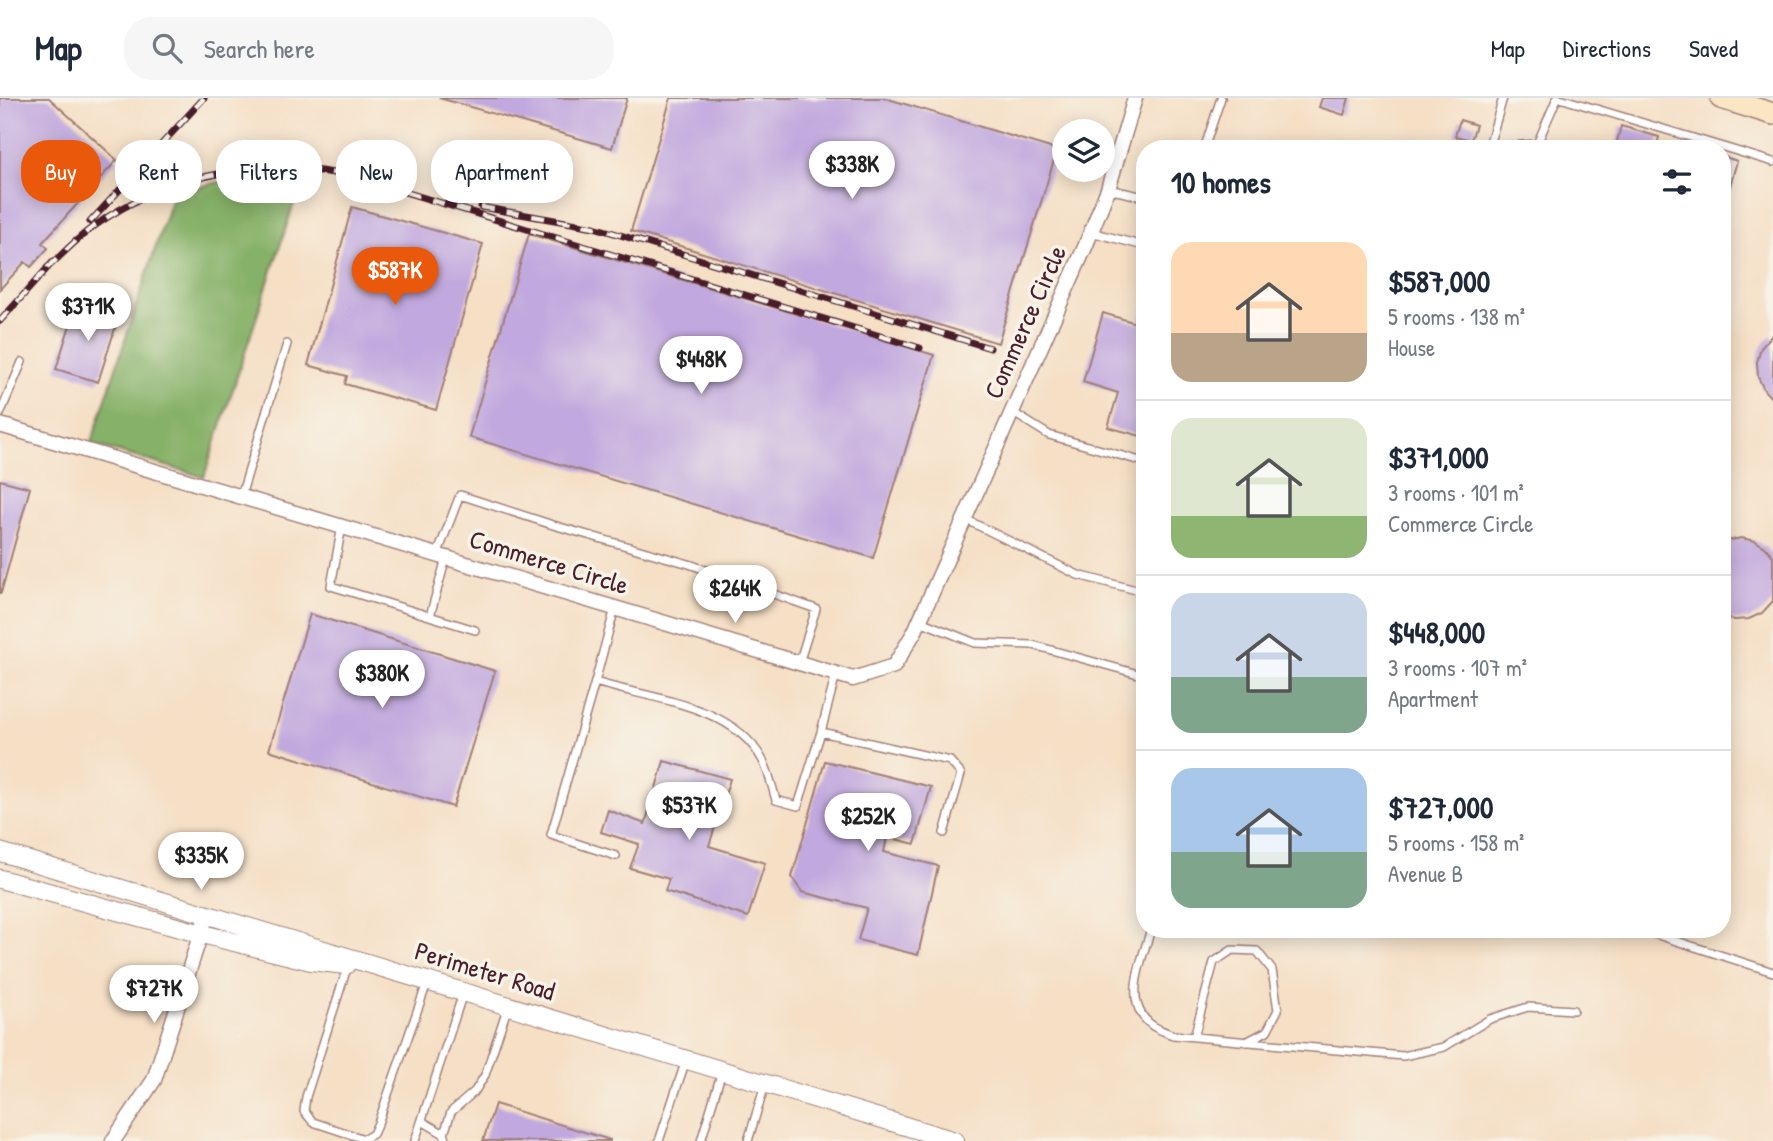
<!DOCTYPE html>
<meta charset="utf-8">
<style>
:root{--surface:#fff;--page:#f6f6f7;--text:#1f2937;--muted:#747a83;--line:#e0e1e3;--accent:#ea580c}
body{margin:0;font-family:"Patrick Hand",sans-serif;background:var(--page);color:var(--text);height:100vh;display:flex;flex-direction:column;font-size:26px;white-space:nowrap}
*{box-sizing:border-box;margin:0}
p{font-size:23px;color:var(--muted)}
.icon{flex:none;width:38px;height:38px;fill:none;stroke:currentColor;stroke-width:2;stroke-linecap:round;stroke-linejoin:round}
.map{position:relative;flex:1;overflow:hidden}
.sheet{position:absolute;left:1136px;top:42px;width:595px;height:798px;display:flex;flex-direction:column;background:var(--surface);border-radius:28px;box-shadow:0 4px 18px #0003}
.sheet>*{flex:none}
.banner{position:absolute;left:21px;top:42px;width:665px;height:63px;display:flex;gap:14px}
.fabs{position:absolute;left:1052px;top:21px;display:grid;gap:14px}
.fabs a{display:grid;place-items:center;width:63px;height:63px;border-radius:50%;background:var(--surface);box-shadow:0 4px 18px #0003;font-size:35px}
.price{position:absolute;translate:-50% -60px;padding:0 16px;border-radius:24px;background:#fff;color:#222;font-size:23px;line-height:46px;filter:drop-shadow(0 2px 4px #0008)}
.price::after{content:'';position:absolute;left:50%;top:42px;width:21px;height:16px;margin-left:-10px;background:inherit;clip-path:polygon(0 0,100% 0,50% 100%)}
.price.current{background:var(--accent);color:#fff}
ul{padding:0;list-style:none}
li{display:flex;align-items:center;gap:21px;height:175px;padding:0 35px}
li+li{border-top:2px solid var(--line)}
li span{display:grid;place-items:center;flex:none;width:196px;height:140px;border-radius:21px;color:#555}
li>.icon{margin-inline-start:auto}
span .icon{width:84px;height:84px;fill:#fffc;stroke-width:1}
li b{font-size:30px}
h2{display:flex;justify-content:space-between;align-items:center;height:84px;padding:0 35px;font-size:30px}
.chip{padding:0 24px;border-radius:28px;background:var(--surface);box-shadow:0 4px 18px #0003;font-size:24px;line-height:63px}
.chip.current{background:var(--accent);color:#fff}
header{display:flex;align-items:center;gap:42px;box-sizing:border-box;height:98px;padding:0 35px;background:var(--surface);border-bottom:2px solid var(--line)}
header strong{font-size:33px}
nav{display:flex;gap:38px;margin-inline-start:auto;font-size:24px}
.search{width:490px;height:63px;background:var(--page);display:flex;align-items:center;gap:18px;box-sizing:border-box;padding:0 24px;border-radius:28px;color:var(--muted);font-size:26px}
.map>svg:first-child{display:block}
</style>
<header>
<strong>Map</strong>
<div class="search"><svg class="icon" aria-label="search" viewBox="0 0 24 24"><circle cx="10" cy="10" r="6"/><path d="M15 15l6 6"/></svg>Search here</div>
<nav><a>Map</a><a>Directions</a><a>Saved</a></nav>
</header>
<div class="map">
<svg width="1773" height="1043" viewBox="0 0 1773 1043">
<rect width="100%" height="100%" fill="#f7f3e8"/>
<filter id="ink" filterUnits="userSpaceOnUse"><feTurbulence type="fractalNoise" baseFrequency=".0143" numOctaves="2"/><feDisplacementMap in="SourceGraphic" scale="14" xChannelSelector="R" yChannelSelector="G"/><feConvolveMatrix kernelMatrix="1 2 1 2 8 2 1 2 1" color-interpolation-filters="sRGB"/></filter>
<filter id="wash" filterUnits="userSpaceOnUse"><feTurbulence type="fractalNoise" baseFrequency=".00686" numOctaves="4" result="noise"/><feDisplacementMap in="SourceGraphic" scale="28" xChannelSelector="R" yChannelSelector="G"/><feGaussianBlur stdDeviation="1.57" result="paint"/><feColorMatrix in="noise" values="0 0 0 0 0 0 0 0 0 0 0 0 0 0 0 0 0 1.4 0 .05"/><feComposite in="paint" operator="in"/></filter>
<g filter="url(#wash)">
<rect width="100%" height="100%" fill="#f5dfc5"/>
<!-- forest -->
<path fill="#86b168" stroke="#68684a" stroke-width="2" d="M303 78 204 379 91 346 173 96 218 84Z"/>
<g id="blocks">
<!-- building -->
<path fill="#c1a8de" d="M0 0H49L117 62 42 145 48 150 31 169 25 164 0 191Z
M439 0H627L612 50Z
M671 0H885L1057 52 998 245 631 133Z
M1322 0H1349L1344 17 1319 9Z
M1460 22 1476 27 1471 42 1455 38Z
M1621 28 1659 39 1656 51H1615Z
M1722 58 1737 63 1729 92 1722 90Z
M352 109 483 146 436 312 345 286 347 278 308 267Z
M529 136 934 257 873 460 469 339Z
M77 205 119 218 98 284 56 271Z
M1144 209V339L1108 329 1118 295 1083 284 1103 215 1139 226Z
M1773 236V302L1764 292 1758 279 1757 264 1761 250Z
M0 382 30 390 1 495H0Z
M1741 440 1755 443 1765 449 1773 458V503L1762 515 1749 521 1735 522 1722 519V444Z
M310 516 495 573 453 709 269 652Z
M664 663 730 681 709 748 765 765 748 819 665 793 669 781 630 770 639 746 601 734 608 712 645 726Z
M825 663 931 689 915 746 887 739 884 754 938 768 918 857 858 842 867 810 802 794 792 779Z
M495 1006 610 1042V1043H483Z"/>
</g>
</g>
<g filter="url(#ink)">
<use href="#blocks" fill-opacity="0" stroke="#a07f78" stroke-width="2"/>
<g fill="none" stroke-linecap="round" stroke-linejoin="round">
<defs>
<path id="service" d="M1560 0 1773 64
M1488 49 1537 46 1557 0
M1204 51 1221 0
M1488 51 1503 0
M1108 91 1144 99
M1091 134 1144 148
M1012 314 1049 337 1144 364
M0 316 22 264
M241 398 287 246
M965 421 1078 477 1140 493 1144 489
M342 428 331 488 475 532
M437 457 460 397 553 427 689 466 816 511 799 565
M615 510 595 584C650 601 732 606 762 661 769 673 772 689 776 702L798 708 821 634
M430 518 446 460
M920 523 975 545 1033 547 1138 576
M836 576 821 634 950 663 961 676 944 735
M595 584 551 737 616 758
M1151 831C1143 860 1120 906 1153 928 1159 932 1166 934 1173 937L1403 958 1444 949 1490 921 1528 909 1573 912
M1639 831 1773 874
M348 867 306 999 304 1013 313 1024 364 1041 373 1036 378 1025 427 885
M1194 939 1214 864 1232 852 1257 853 1272 872 1278 912 1267 933 1246 944
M422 1023 444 1036 447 1043
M444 1036 451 1014 475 993 485 977 508 908
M415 1043 463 895
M659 1043 686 962
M701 1043 722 973
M748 1043 765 987"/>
<path id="minor" d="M0 327 853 581 894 568 915 533 1085 149 1108 91 1135 0
M113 1043 154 982 207 816"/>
<path id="tertiary" d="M0 754 955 1043
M0 781 202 836 311 863 346 867"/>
<path id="secondary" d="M1721 0 1773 16"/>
</defs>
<!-- service casing -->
<use href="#service" stroke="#a07f78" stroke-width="10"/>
<!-- minor casing -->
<use href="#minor" stroke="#a07f78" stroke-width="17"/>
<!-- tertiary casing -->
<use href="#tertiary" stroke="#a07f78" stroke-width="20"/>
<!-- secondary casing -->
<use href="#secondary" stroke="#a07f78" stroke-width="24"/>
<!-- service -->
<use href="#service" stroke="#fff" stroke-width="7"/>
<!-- minor -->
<use href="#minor" stroke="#fff" stroke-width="14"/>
<!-- tertiary -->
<use href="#tertiary" stroke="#fff" stroke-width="18"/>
<!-- secondary -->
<use href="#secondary" stroke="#fbe6c3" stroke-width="21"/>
<defs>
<path id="rail" d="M481 109 594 129 990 250
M90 124 204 0
M47 170C63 156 78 139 96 127 160 81 244 63 321 73 346 76 371 85 395 91L920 250
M0 223 52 165"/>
</defs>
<!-- rail casing -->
<use href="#rail" stroke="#4a1f2b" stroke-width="7"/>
<!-- rail -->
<use href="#rail" stroke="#f7f3e8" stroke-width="4.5" stroke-dasharray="13" stroke-linecap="butt"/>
</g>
</g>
<g text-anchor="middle" stroke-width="7" stroke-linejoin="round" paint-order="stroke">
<!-- street labels -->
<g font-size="26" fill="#4a1f2b" stroke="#f7f3e8">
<text transform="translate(1025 224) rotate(-66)" y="9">Commerce Circle</text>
<text transform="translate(549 464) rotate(17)" y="9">Commerce Circle</text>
<text transform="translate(485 873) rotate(17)" y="9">Perimeter Road</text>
</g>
</g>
</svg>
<div class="fabs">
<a><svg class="icon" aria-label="layers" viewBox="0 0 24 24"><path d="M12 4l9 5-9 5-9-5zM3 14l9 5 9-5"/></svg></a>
</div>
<b class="price" style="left:852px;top:103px">$338K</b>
<b class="price current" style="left:395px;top:209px">$587K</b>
<b class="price" style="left:88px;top:245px">$371K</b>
<b class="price" style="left:701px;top:298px">$448K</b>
<b class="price" style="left:735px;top:527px">$264K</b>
<b class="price" style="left:382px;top:612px">$380K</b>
<b class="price" style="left:689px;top:744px">$537K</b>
<b class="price" style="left:868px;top:755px">$252K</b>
<b class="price" style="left:201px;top:794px">$335K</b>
<b class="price" style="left:154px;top:927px">$727K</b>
<div class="banner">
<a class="chip current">Buy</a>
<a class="chip">Rent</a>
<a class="chip">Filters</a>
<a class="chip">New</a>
<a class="chip">Apartment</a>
</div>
<section class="sheet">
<h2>10 homes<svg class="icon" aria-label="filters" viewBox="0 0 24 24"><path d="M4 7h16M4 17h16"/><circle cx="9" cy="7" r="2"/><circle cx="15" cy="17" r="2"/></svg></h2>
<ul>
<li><span style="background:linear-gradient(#ffd9b3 65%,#b9a48a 0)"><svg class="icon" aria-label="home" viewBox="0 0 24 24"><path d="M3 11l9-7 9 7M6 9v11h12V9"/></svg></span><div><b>$587,000</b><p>5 rooms · 138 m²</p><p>House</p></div></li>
<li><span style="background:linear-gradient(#dfe7d0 70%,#8fb573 0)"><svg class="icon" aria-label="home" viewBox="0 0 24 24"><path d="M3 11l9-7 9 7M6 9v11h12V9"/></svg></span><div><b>$371,000</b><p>3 rooms · 101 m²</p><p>Commerce Circle</p></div></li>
<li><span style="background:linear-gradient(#c9d6e8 60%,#7fa58c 0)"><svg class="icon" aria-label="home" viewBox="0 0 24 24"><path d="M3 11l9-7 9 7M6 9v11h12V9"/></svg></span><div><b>$448,000</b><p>3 rooms · 107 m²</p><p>Apartment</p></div></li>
<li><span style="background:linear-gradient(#a9c7e8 60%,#7fa58c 0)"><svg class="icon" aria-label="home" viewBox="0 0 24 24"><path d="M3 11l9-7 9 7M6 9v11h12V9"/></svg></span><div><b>$727,000</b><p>5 rooms · 158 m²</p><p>Avenue B</p></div></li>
</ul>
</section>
</div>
